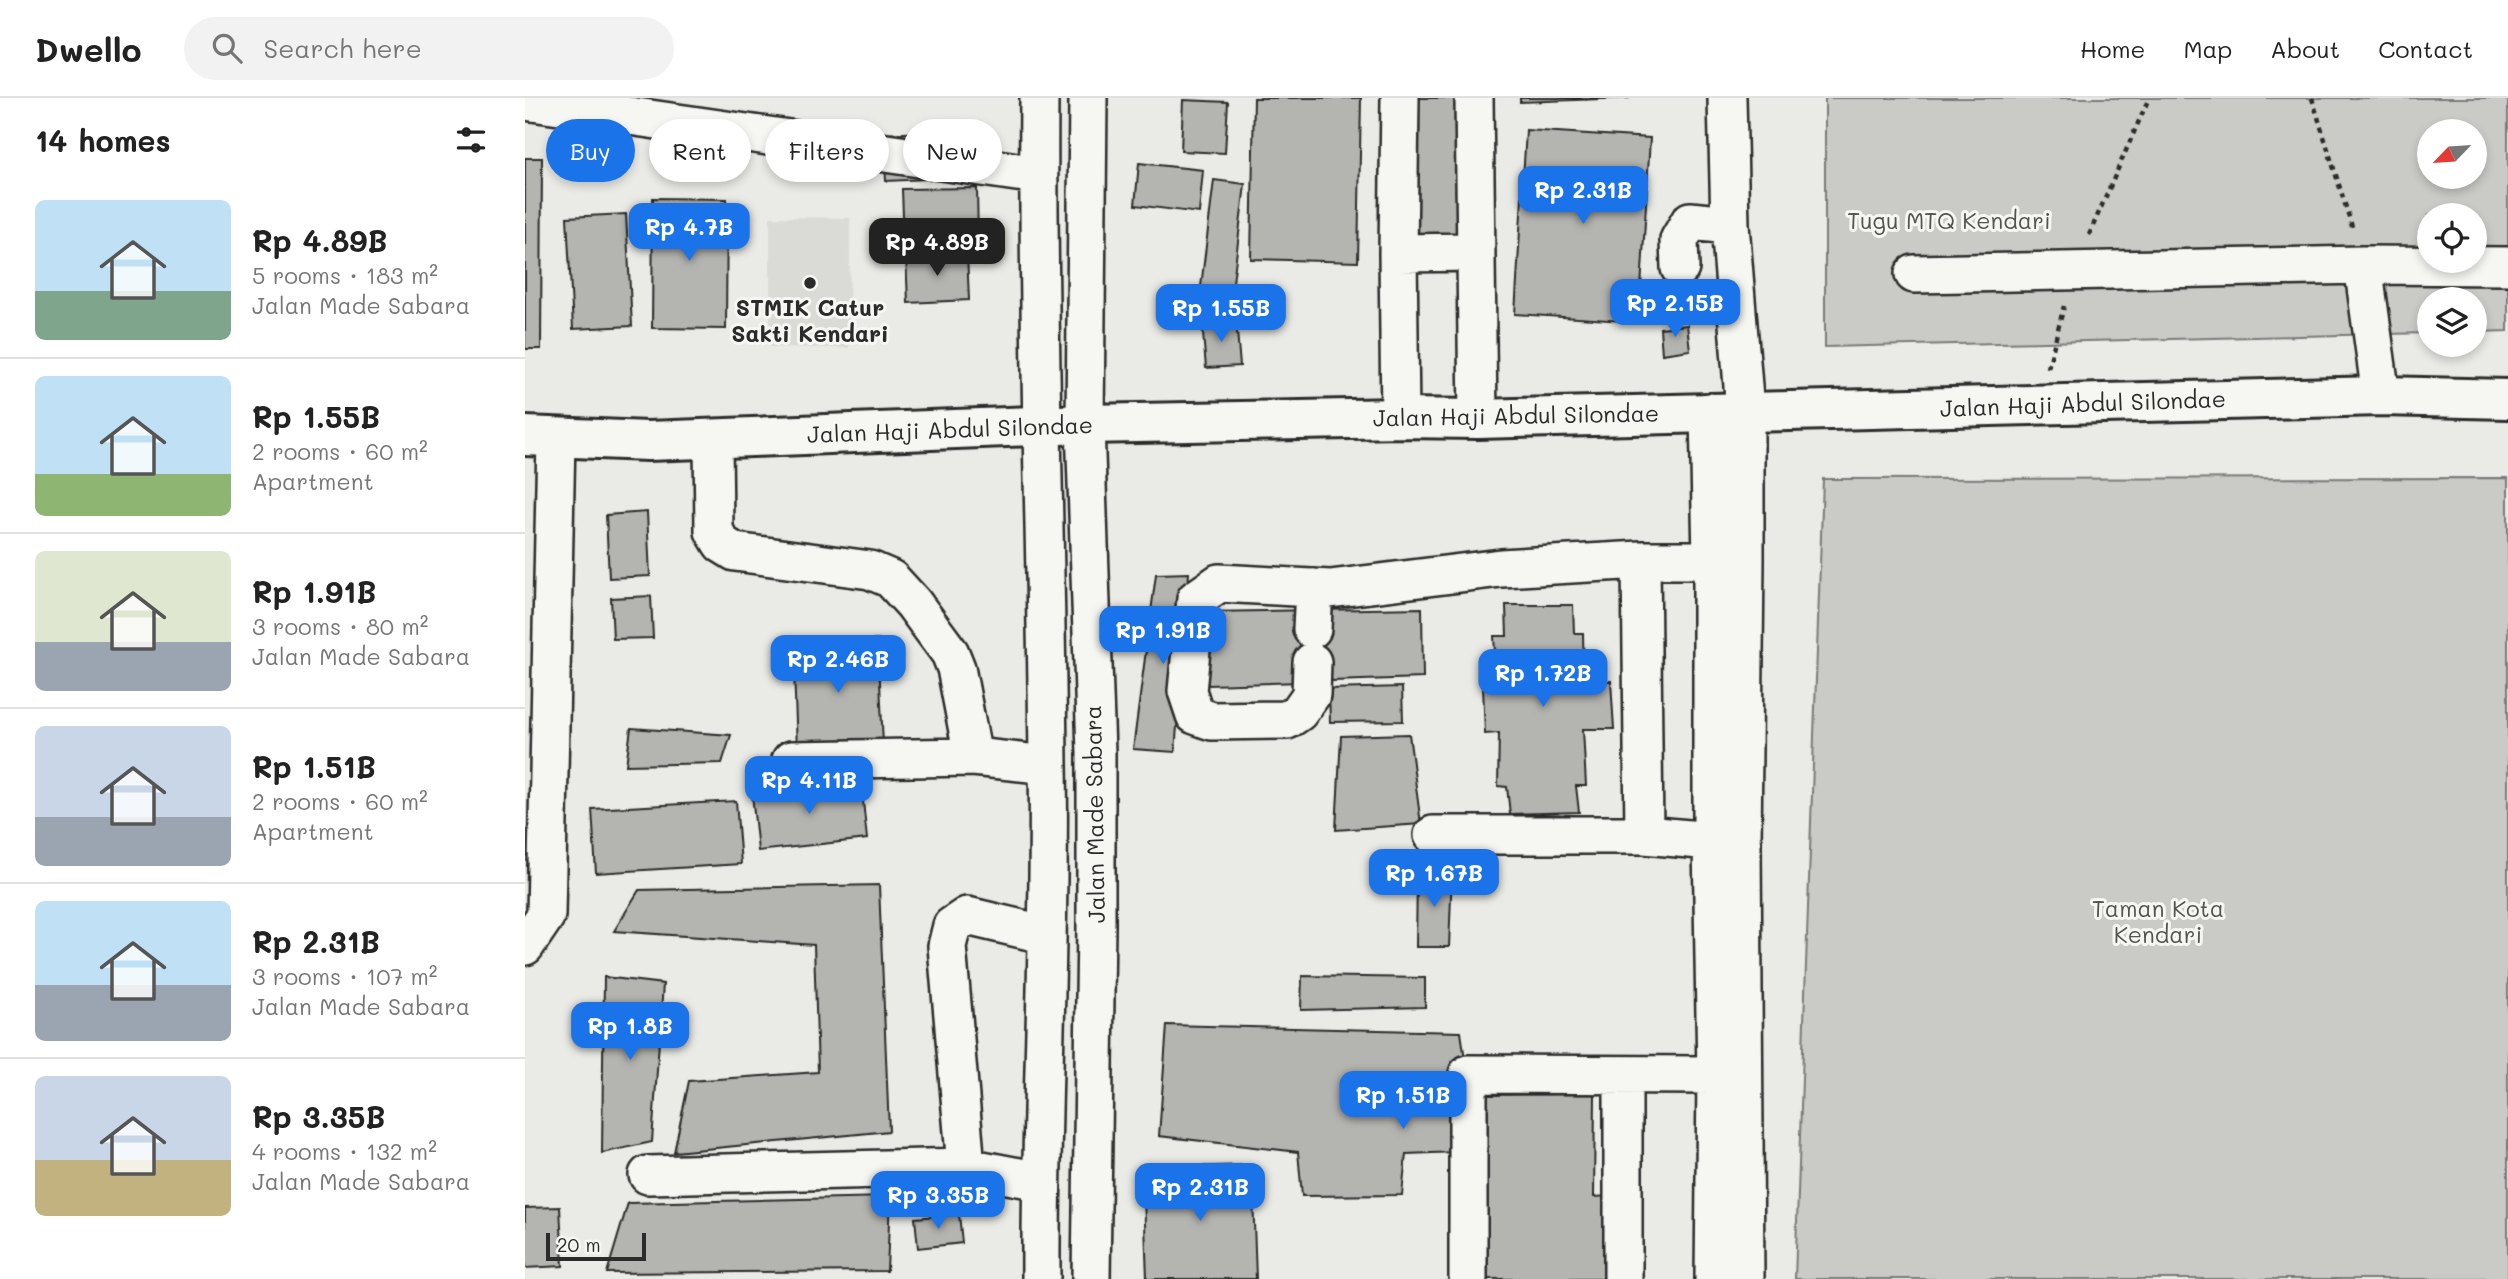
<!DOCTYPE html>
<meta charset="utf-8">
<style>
:root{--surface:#fff;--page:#f2f2f2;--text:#222;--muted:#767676;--line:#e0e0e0;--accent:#1a73e8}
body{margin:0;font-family:Mali,sans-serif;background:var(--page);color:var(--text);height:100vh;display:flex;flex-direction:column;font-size:26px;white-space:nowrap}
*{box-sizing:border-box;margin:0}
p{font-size:23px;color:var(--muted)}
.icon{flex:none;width:38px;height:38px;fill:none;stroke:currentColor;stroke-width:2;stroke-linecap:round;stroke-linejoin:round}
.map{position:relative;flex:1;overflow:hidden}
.sheet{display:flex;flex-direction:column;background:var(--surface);width:525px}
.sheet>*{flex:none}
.hud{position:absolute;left:21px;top:21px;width:665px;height:63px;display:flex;gap:14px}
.needle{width:46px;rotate:245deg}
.buttons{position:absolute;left:1892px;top:21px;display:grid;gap:14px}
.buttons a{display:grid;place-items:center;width:70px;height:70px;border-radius:50%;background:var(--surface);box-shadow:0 4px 10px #0003;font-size:35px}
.scale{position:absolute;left:21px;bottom:18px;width:100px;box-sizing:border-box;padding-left:7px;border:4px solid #2b2b2b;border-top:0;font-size:19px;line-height:24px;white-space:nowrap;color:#2b2b2b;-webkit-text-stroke:5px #f6f6f2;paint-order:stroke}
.price{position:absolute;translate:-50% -60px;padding:0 16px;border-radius:14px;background:var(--accent);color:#fff;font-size:23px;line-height:46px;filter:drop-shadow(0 2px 4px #0008)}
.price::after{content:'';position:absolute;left:50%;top:42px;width:21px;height:16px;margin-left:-10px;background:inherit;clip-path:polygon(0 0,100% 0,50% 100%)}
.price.on{background:#222;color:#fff}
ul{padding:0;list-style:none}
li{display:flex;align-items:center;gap:21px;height:175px;padding:0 35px}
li+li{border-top:2px solid var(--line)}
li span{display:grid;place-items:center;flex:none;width:196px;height:140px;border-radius:10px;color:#555}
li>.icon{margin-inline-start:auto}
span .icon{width:84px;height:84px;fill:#fffc;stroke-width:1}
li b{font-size:30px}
h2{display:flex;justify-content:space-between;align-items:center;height:84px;padding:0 35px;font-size:30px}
.chip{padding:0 24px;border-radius:32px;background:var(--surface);box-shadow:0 4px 10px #0003;font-size:24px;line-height:63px}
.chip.on{background:var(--accent);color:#fff}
header{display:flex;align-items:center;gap:42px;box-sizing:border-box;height:98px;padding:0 35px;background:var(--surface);border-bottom:2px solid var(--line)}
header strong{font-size:33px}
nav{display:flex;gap:38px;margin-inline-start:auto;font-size:24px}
.search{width:490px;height:63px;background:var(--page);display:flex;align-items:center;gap:18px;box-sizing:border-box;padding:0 24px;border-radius:38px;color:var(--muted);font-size:26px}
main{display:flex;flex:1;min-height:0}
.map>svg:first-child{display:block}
</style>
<header>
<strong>Dwello</strong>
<div class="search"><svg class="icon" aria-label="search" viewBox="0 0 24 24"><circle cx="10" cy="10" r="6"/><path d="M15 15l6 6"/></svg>Search here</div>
<nav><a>Home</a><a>Map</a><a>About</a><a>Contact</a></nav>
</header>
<main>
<section class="sheet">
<h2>14 homes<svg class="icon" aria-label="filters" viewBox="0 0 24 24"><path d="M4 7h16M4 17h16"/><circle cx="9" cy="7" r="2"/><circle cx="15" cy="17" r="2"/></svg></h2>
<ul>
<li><span style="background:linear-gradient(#bfe0f5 65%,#7fa58c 0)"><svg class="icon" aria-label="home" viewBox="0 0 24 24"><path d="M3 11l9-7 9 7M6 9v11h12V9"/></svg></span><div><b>Rp 4.89B</b><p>5 rooms · 183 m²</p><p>Jalan Made Sabara</p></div></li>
<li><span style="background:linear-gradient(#bfe0f5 70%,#8fb573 0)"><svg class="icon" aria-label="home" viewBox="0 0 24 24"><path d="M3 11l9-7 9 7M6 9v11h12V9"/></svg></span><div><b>Rp 1.55B</b><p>2 rooms · 60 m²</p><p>Apartment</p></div></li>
<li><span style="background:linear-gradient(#dfe7d0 65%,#9aa5b1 0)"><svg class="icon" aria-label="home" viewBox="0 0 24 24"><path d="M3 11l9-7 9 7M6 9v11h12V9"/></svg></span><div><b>Rp 1.91B</b><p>3 rooms · 80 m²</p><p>Jalan Made Sabara</p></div></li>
<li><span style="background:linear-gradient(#c9d6e8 65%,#9aa5b1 0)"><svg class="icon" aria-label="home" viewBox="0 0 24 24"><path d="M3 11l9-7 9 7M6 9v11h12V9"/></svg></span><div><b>Rp 1.51B</b><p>2 rooms · 60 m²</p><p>Apartment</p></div></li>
<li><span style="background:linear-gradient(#bfe0f5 60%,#9aa5b1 0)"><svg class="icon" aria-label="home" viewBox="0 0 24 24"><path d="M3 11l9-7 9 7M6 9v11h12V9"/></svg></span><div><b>Rp 2.31B</b><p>3 rooms · 107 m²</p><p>Jalan Made Sabara</p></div></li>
<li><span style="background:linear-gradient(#c9d6e8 60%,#c2b280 0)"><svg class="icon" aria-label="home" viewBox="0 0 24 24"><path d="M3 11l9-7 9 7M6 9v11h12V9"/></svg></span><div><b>Rp 3.35B</b><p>4 rooms · 132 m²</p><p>Jalan Made Sabara</p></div></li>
</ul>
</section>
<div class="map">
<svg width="1983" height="1181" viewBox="0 0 1983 1181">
<rect width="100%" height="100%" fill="#eaeae6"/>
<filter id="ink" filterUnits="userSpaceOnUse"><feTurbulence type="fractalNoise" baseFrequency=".0143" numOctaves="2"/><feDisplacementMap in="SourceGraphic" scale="14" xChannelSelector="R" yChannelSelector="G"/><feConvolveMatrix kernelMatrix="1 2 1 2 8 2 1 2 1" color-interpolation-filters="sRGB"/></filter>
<g filter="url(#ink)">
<!-- built -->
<path fill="#dadad6" d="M245 119 325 120 324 250 245 249Z"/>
<!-- green -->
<path fill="#cacac7" stroke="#7a7a79" stroke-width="2" fill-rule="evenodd" d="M1300 0H1983V233L1950 234V201H1904V235L1300 249ZM1904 33H1950V79H1904ZM1904 117H1950V163H1904Z
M1983 380V1181H1270L1298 381Z"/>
<!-- building -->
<path fill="#b4b4b1" stroke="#2b2b2b" stroke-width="2" d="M729 0H836L833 164 726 161Z
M861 0H965L964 142H861Z
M995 0H1105L995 4Z
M658 2 703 4 700 55 656 53Z
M445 32 447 79 361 83 358 36Z
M1001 32 1125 40 1114 224 990 216Z
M0 60H17L16 251H0Z
M614 65 678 72 674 115 610 107Z
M689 82 720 86 707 193 676 189Z
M452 90 453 144 379 146 377 91Z
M128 100 202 101 201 231 127 230Z
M101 116 107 228 48 231 42 119Z
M442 155 444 202 383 205 381 157Z
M711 221 715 268 681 270 677 224Z
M1162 227 1165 252 1137 256 1135 230Z
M122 414 125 478 84 480 81 417Z
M664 475 650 654 608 651 631 476Z
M126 498 128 540 88 541 86 500Z
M981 507H1048L1049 535H1058L1059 583H1086L1089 631H1058L1061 688H1051L1054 714 985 716 982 689 973 688 974 635 960 636 958 589 972 588 969 538H982Z
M897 510 898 580 683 587 681 514Z
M353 542 358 647 272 651 268 546Z
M877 589 878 623 805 624 804 591Z
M106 630 206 637 197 665 101 667Z
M884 636 896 726 811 732 816 638Z
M336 684 342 741 233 753 227 696Z
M211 703 216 766 71 775 67 711Z
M927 773 924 849H891L892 776Z
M354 787 364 1033 149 1054 164 983 293 974 289 847 89 833 114 792Z
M777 878 900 880V909L776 912Z
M79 879 138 886 127 1044 77 1055Z
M642 927 936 934 942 975 964 973 965 997 1070 996 1069 1099 1104 1097 1102 1181H962L961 1014 933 1054 881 1056 877 1097 777 1098 773 1054 634 1038Z
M727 1067 731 1181H622L618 1070Z
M365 1099 362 1173 82 1175 103 1105Z
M35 1109 38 1168 0 1170V1110Z
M434 1116 437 1145 393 1150 390 1120Z"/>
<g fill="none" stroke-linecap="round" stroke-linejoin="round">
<defs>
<path id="minor" d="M514 0C512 222 521 443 523 665 526 837 515 1009 516 1181
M563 0 560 326 571 655V828L566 1181
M949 0 953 321
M1202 0 1205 127 1220 313V463L1217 746 1220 1181
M0 3 513 77
M873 155 951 154
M1838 167 1983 168
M1155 170 1154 142 1165 123 1205 127
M1389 176 1838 167 1856 298
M1184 314 1187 462V743L1191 977 1189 1181
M875 320 873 155 875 0
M188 341 189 433 197 446 210 454 345 472 366 481 388 505 425 555 431 570 448 659 523 667
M1116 462 1119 737
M787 531 789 490
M787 564 786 597 774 614 762 622 687 623 670 617 662 593 671 501 694 485 805 491 976 470 1116 462H1187
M266 662 448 659
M908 737H1119L1187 743
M0 848 21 817 31 340
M1098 977V1181
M123 1077 441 1069
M515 1083 441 1069 422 848 427 828 442 818 522 837
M943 1181V976L1191 977"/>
<path id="highway" d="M0 338 123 343 560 326 875 320 953 321 1856 298 1983 301"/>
</defs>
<!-- minor casing -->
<use href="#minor" stroke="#2b2b2b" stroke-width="42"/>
<!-- highway casing -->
<use href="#highway" stroke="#2b2b2b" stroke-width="44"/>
<!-- path -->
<path stroke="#2b2b2b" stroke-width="4.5" stroke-dasharray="5 5" stroke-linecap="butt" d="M1787 0 1828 132
M1564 137 1624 0
M1523 270 1539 208"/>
<!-- minor -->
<use href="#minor" stroke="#f6f6f2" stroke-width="37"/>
<!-- highway -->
<use href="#highway" stroke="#f6f6f2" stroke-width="38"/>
</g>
</g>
<!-- markers -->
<circle fill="#2b2b2b" stroke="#f6f6f2" stroke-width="2.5" cx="285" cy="185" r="7"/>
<g text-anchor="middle" stroke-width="6" stroke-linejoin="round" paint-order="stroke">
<!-- park labels -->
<g font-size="23" fill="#535352" stroke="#f6f6f2">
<text x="1424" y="131">Tugu MTQ Kendari</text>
<text x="1633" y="819">Taman Kota<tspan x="1633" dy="26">Kendari</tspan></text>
</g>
<!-- poi labels -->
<g font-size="23" font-weight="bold" fill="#2b2b2b" stroke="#f6f6f2">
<text x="285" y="218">STMIK Catur<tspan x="285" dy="26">Sakti Kendari</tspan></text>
</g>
<!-- street labels -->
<g font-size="23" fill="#2b2b2b" stroke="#f6f6f2">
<text transform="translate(1558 306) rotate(-2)" y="8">Jalan Haji Abdul Silondae</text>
<text transform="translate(991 318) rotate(-1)" y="8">Jalan Haji Abdul Silondae</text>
<text transform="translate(425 332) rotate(-2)" y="8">Jalan Haji Abdul Silondae</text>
<text transform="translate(570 716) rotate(-91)" y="8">Jalan Made Sabara</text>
</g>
</g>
</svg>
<div class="buttons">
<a><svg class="needle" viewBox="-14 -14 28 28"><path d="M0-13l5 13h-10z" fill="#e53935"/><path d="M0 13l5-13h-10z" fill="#767676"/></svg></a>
<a><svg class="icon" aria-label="locate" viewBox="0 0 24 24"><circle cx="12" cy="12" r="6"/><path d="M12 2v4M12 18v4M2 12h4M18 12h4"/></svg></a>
<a><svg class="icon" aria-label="layers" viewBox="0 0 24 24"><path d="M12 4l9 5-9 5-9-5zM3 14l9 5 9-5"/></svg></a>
</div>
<div class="scale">20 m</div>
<b class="price" style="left:1058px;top:128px">Rp 2.31B</b>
<b class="price" style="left:164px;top:165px">Rp 4.7B</b>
<b class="price on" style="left:412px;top:180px">Rp 4.89B</b>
<b class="price" style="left:1150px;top:241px">Rp 2.15B</b>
<b class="price" style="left:696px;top:246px">Rp 1.55B</b>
<b class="price" style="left:638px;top:568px">Rp 1.91B</b>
<b class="price" style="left:313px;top:597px">Rp 2.46B</b>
<b class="price" style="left:1018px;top:611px">Rp 1.72B</b>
<b class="price" style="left:284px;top:718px">Rp 4.11B</b>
<b class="price" style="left:909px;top:811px">Rp 1.67B</b>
<b class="price" style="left:105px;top:964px">Rp 1.8B</b>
<b class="price" style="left:878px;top:1033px">Rp 1.51B</b>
<b class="price" style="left:675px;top:1125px">Rp 2.31B</b>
<b class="price" style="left:413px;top:1133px">Rp 3.35B</b>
<div class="hud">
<a class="chip on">Buy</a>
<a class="chip">Rent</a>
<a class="chip">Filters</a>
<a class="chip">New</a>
</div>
</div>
</main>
